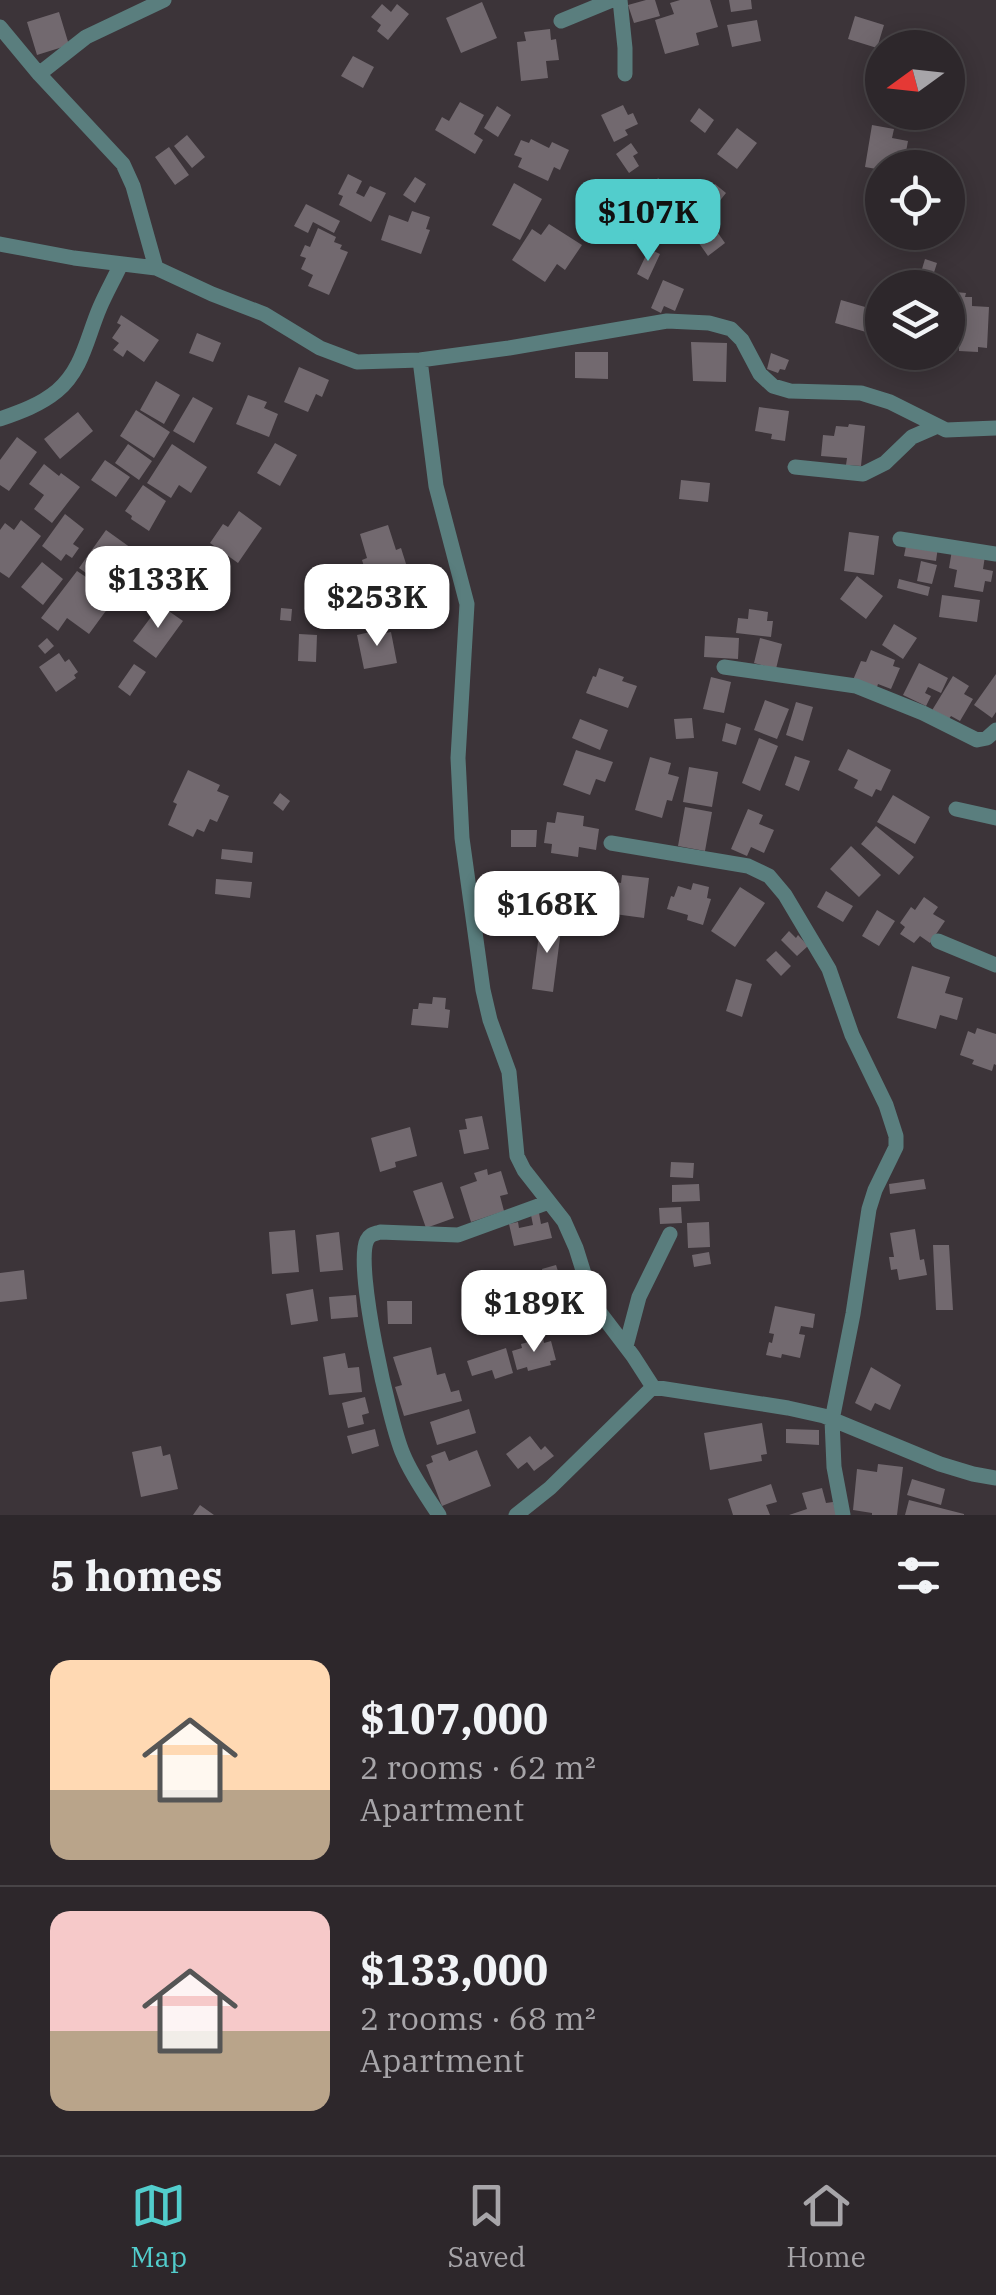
<!DOCTYPE html>
<meta charset="utf-8">
<style>
:root{--surface:#2d272b;--page:#352f33;--text:#f1f3f6;--muted:#a7a5a9;--line:#484447;--accent:#52cdcc}
body{margin:0;font-family:"IBM Plex Serif",serif;background:var(--page);color:var(--text);height:100vh;display:flex;flex-direction:column;font-size:38px;white-space:nowrap}
*{box-sizing:border-box;margin:0}
p{font-size:32px;color:var(--muted)}
.icon{flex:none;width:55px;height:55px;fill:none;stroke:currentColor;stroke-width:2;stroke-linecap:round;stroke-linejoin:round}
.map{position:relative;height:1515px;overflow:hidden}
.sheet{display:flex;flex-direction:column;background:var(--surface);flex:1}
.sheet>*{flex:none}
.needle{width:65px;rotate:255deg}
.controls{position:absolute;left:865px;top:30px;display:grid;gap:20px}
.controls a{display:grid;place-items:center;width:100px;height:100px;border-radius:50%;background:var(--surface);box-shadow:0 5px 25px #0003,0 0 0 2px var(--line);font-size:50px}
.price{position:absolute;translate:-50% -85px;padding:0 22px;border-radius:20px;background:#fff;color:#222;font-size:32px;line-height:65px;filter:drop-shadow(0 2px 5px #0008)}
.price::after{content:'';position:absolute;left:50%;top:60px;width:30px;height:22px;margin-left:-15px;background:inherit;clip-path:polygon(0 0,100% 0,50% 100%)}
.price.on{background:var(--accent);color:#111}
ul{padding:0;list-style:none}
li{display:flex;align-items:center;gap:30px;height:250px;padding:0 50px}
li+li{border-top:2px solid var(--line)}
li span{display:grid;place-items:center;flex:none;width:280px;height:200px;border-radius:20px;color:#555}
li>.icon{margin-inline-start:auto}
span .icon{width:120px;height:120px;fill:#fffc;stroke-width:1}
li b{font-size:42px}
h2{display:flex;justify-content:space-between;align-items:center;height:120px;padding:0 50px;font-size:42px}
.menu{display:flex;justify-content:space-around;align-items:center;height:140px;border-top:2px solid var(--line);background:var(--surface);font-size:28px;color:var(--muted)}
.menu a{display:grid;justify-items:center;gap:5px}
.menu .on{color:var(--accent)}
.map>svg:first-child{display:block}
</style>
<div class="map">
<svg width="996" height="1515" viewBox="0 0 996 1515">
<rect width="100%" height="100%" fill="#3c3439"/>
<!-- building -->
<path fill="#72696f" d="M646 0H655L660 16 634 23 628 5Z
M680 0H710L718 27 696 33 699 45 665 54 655 20 674 14 670 3Z
M729 0H751L752 9 731 12Z
M482 2 497 38 461 53 446 18Z
M382 4 391 12 397 4 409 14 388 40 377 31 381 25 371 17Z
M59 12 69 45 37 55 27 22Z
M855 16 884 25 877 48 848 39Z
M757 20 761 41 732 47 727 25Z
M550 29 551 40 556 39 559 60 546 61 548 78 521 81 517 42 526 41 524 32Z
M353 56 374 67 363 88 341 76Z
M460 102 484 115 474 134 483 140 475 154 435 130 442 117 449 121Z
M623 105 628 115 633 113 638 124 625 130 628 135 614 142 601 115Z
M497 106 511 115 498 137 484 128Z
M699 108 714 120 705 133 690 121Z
M872 125 894 129 892 138 908 141 903 168H882V170L865 167Z
M737 128 757 143 737 169 717 154Z
M187 135 205 157 192 168 174 146Z
M531 139 549 148 552 142 569 150 560 170 554 167 548 181 518 167 522 158 514 155 521 140 529 143Z
M631 143 638 153 633 156 639 166 629 173 616 154Z
M169 147 189 175 175 185 155 157Z
M912 152 931 155 929 168 909 167Z
M348 174 362 181 356 193 364 197 370 186 386 193 371 222 339 205 343 196 338 194Z
M415 177 426 184 415 203 403 195Z
M658 178 674 190 660 209 644 198Z
M514 183 542 199 520 240 492 225Z
M715 184 726 193 710 213 700 204Z
M306 204 340 221 334 233 313 222 308 233 294 226Z
M412 211 430 217 426 229 430 230 421 254 381 240 389 215 408 222Z
M549 224 582 245 565 270 557 264 545 282 512 260 532 229 541 235Z
M713 226 725 243 708 256 696 239Z
M318 228 336 237 334 242 342 245 340 249 348 252 329 295 308 286 313 275 301 269 306 258 300 256 305 245 310 247Z
M649 249 660 254 648 280 637 274Z
M925 259 937 263 931 282 919 279Z
M663 280 684 289 675 311 664 306 661 313 651 308Z
M955 292 966 293 965 297H972V306L989 307 987 348 978 347V352L959 351V344L948 343 950 297H954Z
M841 300 872 309 866 332 835 323Z
M121 315 159 340 144 362 127 350 123 357 113 350 119 343 112 338 121 325 117 323Z
M197 333 221 343 213 362 189 353Z
M691 342 727 343 726 382 693 381Z
M575 352H608V379L575 378Z
M771 353 789 360 785 370 780 369 778 373 767 369Z
M299 367 329 380 322 397 316 394 308 412 284 402Z
M156 381 180 395 164 424 140 410Z
M248 395 267 402 264 408 278 414 269 437 236 424Z
M193 397 213 408 194 443 173 431Z
M759 407 789 411 785 441 771 439 772 434 755 431Z
M136 410 170 432 154 458 120 436Z
M78 412 93 431 60 459 44 439Z
M849 424 865 426 861 466 846 465 847 458 821 456 823 435 834 436 836 426 848 427Z
M17 437 37 452 9 491 0 485V460Z
M275 443 297 455 280 486 257 473Z
M128 444 152 461 139 480 115 463Z
M172 444 207 467 191 493 179 485 171 498 147 483Z
M105 460 130 477 116 497 91 480Z
M44 464 59 476 61 473 80 487 52 523 34 509 44 495 29 484Z
M681 480 710 483 708 502 679 499Z
M143 485 166 501 149 531 131 519 132 516 125 511Z
M239 511 262 528 238 563 210 543 223 524 228 527Z
M65 514 84 529 73 544 79 548 72 558 66 554 61 561 42 546Z
M21 520 41 536 9 578 0 572V530L5 523 14 530Z
M388 525 396 550 401 548 407 567 368 579 362 560 367 558 360 534Z
M106 530 145 558 118 596 79 568Z
M849 532 879 536 874 575 844 571Z
M907 541 938 547 936 561 904 556Z
M952 550 985 556 983 569 993 571 991 582 985 581 983 592 954 587 957 570 949 568Z
M189 561 212 579 188 611 165 593Z
M921 561 937 565 932 584 917 581Z
M42 562 63 579 43 605 21 587Z
M77 571 116 597 89 634 67 618 58 631 41 618Z
M857 576 883 596 866 619 840 599Z
M899 579 930 587 928 596 897 588Z
M423 590 424 617 398 618 397 591Z
M942 595 980 600 977 622 939 617Z
M160 605 183 621 156 658 133 641Z
M281 608 292 609 291 621 280 620Z
M749 609 768 612 767 621H773L771 637 736 633 738 618 748 619Z
M894 624 917 638 903 659 882 645Z
M379 630 380 634 391 632 397 663 364 669 357 635Z
M299 634 317 635 316 662 298 661Z
M705 636 739 638 738 659 704 657Z
M47 638 54 646 45 654 38 646Z
M760 638 782 644 776 669 754 663Z
M871 650 895 660 893 666 900 668 891 689 878 684 876 690 853 680 861 661 866 662Z
M59 653 65 662 69 659 78 672 74 675 76 678 56 692 39 667Z
M919 663 948 678 941 693 928 687 925 693 931 696 926 706 903 695Z
M134 664 146 672 130 696 118 687Z
M599 668 624 677 622 681 637 686 628 708 586 693 593 676 596 677Z
M996 674V712L992 718 974 705Z
M953 676 969 686 964 694 973 699 960 721 951 716 947 722 931 712Z
M711 677 731 682 724 713 703 709Z
M765 700 789 709 777 739 754 730Z
M796 702 813 707 803 741 786 735Z
M692 718 694 738 676 739 674 719Z
M580 719 608 730 600 750 572 738Z
M726 723 741 728 736 745 722 741Z
M759 738 778 746 760 791 742 783Z
M848 749 891 770 881 791 876 789 872 797 854 788 858 780 838 770Z
M576 750 613 762 605 782 596 779 590 795 563 785Z
M795 756 810 761 799 791 785 785Z
M650 757 671 763 668 774 679 777 672 801 667 800 662 818 635 810Z
M689 767 718 772 712 807 683 802Z
M188 770 220 785 217 791 229 796 217 822 210 819 204 832 197 829 193 837 168 825 177 804 173 802Z
M280 793 290 801 283 811 273 803Z
M893 795 930 817 915 844 877 822Z
M685 807 712 812 705 851 678 846Z
M748 809 763 815 759 824 774 830 764 853 751 847 747 856 731 849Z
M557 812 584 816 583 826 599 829 596 850 579 847 578 857 551 853 552 844 544 843 547 822 555 823Z
M876 826 914 857 899 875 861 844Z
M511 830H537L536 847H511Z
M851 846 881 875 859 897 830 869Z
M222 849 253 852 252 863 221 859Z
M622 875 649 878 644 918 607 913 611 881 621 883Z
M216 879 252 882 250 898 215 894Z
M693 883 709 887 707 898 711 899 703 925 687 920 688 915 667 909 671 896 674 897 678 886 691 890Z
M740 887 765 903 735 947 711 931Z
M826 891 853 906 843 922 817 907Z
M924 897 938 907 933 914 945 921 930 943 920 936 914 943 900 934 905 927 900 923 911 907 915 910Z
M499 910 513 913 512 922 497 919Z
M877 910 895 921 879 946 862 936Z
M518 911H527L525 933 515 932Z
M541 919 562 922 553 992 532 989Z
M789 931 796 938 798 935 808 946 797 956 781 940Z
M776 951 791 966 781 976 766 960Z
M912 966 950 977 945 993 963 998 957 1020 940 1015 936 1029 897 1018Z
M736 979 752 984 742 1017 726 1011Z
M433 997 446 998 445 1009 450 1010 448 1028 411 1025 413 1009H418L419 1003 432 1004Z
M977 1028 996 1034V1065L994 1064 992 1071 972 1064 974 1060 960 1055 968 1031 975 1034Z
M482 1116 489 1149 464 1154 459 1130 467 1129 465 1119Z
M410 1127 417 1156 395 1162 396 1167 380 1172 371 1138Z
M671 1162 694 1163 693 1178 670 1177Z
M487 1169 488 1175 501 1171 508 1194 500 1196 504 1211 471 1222 460 1187 477 1181 474 1173Z
M924 1179 926 1189 890 1194 889 1184Z
M442 1182 454 1218 426 1228 413 1191Z
M699 1184 700 1201 672 1202V1185Z
M681 1207 682 1223 660 1224 659 1208Z
M539 1213 541 1224 548 1222 552 1238 514 1246 509 1224 518 1222 519 1228 533 1225 531 1215Z
M709 1222 710 1247 688 1248 687 1223Z
M915 1229 920 1260 924 1259 927 1275 899 1280 897 1269 891 1270 889 1257H894L890 1233Z
M295 1230 299 1272 272 1274 269 1232Z
M339 1232 343 1270 320 1272 316 1235Z
M933 1245H949L953 1310H936Z
M709 1252 711 1264 694 1267 692 1255Z
M556 1265 565 1293 569 1292 576 1312 546 1321 532 1277 543 1273 542 1269Z
M24 1270 27 1299 0 1302V1273Z
M313 1289 318 1321 291 1325 286 1294Z
M356 1295 358 1317 331 1319 329 1297Z
M527 1296 533 1329 507 1334 500 1301Z
M387 1301H412V1324H388Z
M775 1306 815 1314 813 1328 801 1326 799 1334 805 1335 800 1358 782 1354 781 1358 766 1355 769 1342 772 1343 774 1334 769 1333Z
M543 1338 544 1343 551 1341 556 1360 550 1361 551 1365 528 1371 527 1367 517 1370 512 1351 522 1348 521 1344Z
M431 1347 437 1375 445 1373 451 1392 459 1390 462 1401 404 1416 395 1387 402 1385 393 1357Z
M506 1348 513 1373 495 1379 492 1370 472 1376 467 1361Z
M345 1353 348 1368 359 1367 362 1392 329 1395 323 1357Z
M871 1367 901 1385 890 1410 875 1403 871 1411 855 1403Z
M365 1397 369 1413 362 1415 364 1424 348 1428 342 1403Z
M469 1409 476 1433 437 1445 430 1422Z
M762 1423 767 1454 761 1455 762 1461 710 1470 704 1433Z
M375 1429 379 1446 352 1454 347 1436Z
M786 1429 819 1430V1445L786 1443Z
M530 1436 541 1450 545 1446 554 1456 534 1471 527 1462 518 1469 506 1454Z
M161 1446 163 1456 170 1454 178 1489 141 1497 132 1452Z
M477 1450 491 1486 442 1506 426 1465 433 1462 431 1456 445 1451 449 1461Z
M878 1464 903 1467 897 1515H872V1513L853 1510 857 1469 877 1472Z
M912 1479 945 1489 941 1505 907 1495Z
M771 1484 777 1502 766 1505 770 1515H733L728 1499Z
M822 1488 826 1503 833 1502 837 1515H789L807 1509 802 1493Z
M909 1500 964 1514V1515H905Z
M200 1505 214 1515H193Z"/>
<g fill="none" stroke-linecap="round" stroke-linejoin="round">
<!-- street -->
<path stroke="#5a7e7e" stroke-width="15" d="M620 0 625 48V74
M561 21 612 0
M0 27 39 74 123 164 133 186 156 268
M39 74 86 37 164 0
M0 244 74 258 156 268 212 294 264 314 320 348 357 362 420 360 509 348 667 321 709 323 731 329 742 340 760 374 773 386 790 391 861 393 890 402 946 430 996 428
M420 360 436 486 467 604 458 758 462 838 483 990 490 1020 509 1072 517 1156 524 1170 564 1221 576 1248 591 1296 598 1310 633 1356 653 1387 788 1408 824 1416 940 1464 973 1474 996 1478
M0 419C20 412 40 405 57 391 83 369 87 337 100 307 106 293 114 279 121 264
M795 467 863 474 885 463 912 437 935 427
M900 539 996 554
M724 667 856 686 923 713 977 740 987 738 996 730
M956 809 996 818
M611 843 748 866 769 876 785 895 829 969 852 1035 886 1105 896 1136V1147L875 1190 869 1209 853 1314 832 1420 834 1467 843 1515
M938 941 996 965
M626 1346 639 1297 670 1234
M439 1515C426 1495 412 1476 403 1454 390 1424 354 1266 367 1240 370 1234 374 1234 380 1232L458 1235 549 1202
M516 1515 550 1488 653 1387"/>
</g>
</svg>
<div class="controls">
<a><svg class="needle" viewBox="-14 -14 28 28"><path d="M0-13l5 13h-10z" fill="#e53935"/><path d="M0 13l5-13h-10z" fill="#a7a5a9"/></svg></a>
<a><svg class="icon" aria-label="locate" viewBox="0 0 24 24"><circle cx="12" cy="12" r="6"/><path d="M12 2v4M12 18v4M2 12h4M18 12h4"/></svg></a>
<a><svg class="icon" aria-label="layers" viewBox="0 0 24 24"><path d="M12 4l9 5-9 5-9-5zM3 14l9 5 9-5"/></svg></a>
</div>
<b class="price on" style="left:648px;top:264px">$107K</b>
<b class="price" style="left:158px;top:631px">$133K</b>
<b class="price" style="left:377px;top:649px">$253K</b>
<b class="price" style="left:547px;top:956px">$168K</b>
<b class="price" style="left:534px;top:1355px">$189K</b>
</div>
<section class="sheet">
<h2>5 homes<svg class="icon" aria-label="filters" viewBox="0 0 24 24"><path d="M4 7h16M4 17h16"/><circle cx="9" cy="7" r="2"/><circle cx="15" cy="17" r="2"/></svg></h2>
<ul>
<li><span style="background:linear-gradient(#ffd9b3 65%,#b9a48a 0)"><svg class="icon" aria-label="home" viewBox="0 0 24 24"><path d="M3 11l9-7 9 7M6 9v11h12V9"/></svg></span><div><b>$107,000</b><p>2 rooms · 62 m²</p><p>Apartment</p></div></li>
<li><span style="background:linear-gradient(#f6c9c9 60%,#b9a48a 0)"><svg class="icon" aria-label="home" viewBox="0 0 24 24"><path d="M3 11l9-7 9 7M6 9v11h12V9"/></svg></span><div><b>$133,000</b><p>2 rooms · 68 m²</p><p>Apartment</p></div></li>
</ul>
</section>
<nav class="menu">
<a class="on"><svg class="icon" aria-label="map" viewBox="0 0 24 24"><path d="M3 6l6-2 6 2 6-2v14l-6 2-6-2-6 2zM9 4v14M15 6v14"/></svg>Map</a>
<a><svg class="icon" aria-label="saved" viewBox="0 0 24 24"><path d="M7 4h10v16l-5-4-5 4z"/></svg>Saved</a>
<a><svg class="icon" aria-label="home" viewBox="0 0 24 24"><path d="M3 11l9-7 9 7M6 9v11h12V9"/></svg>Home</a>
</nav>
